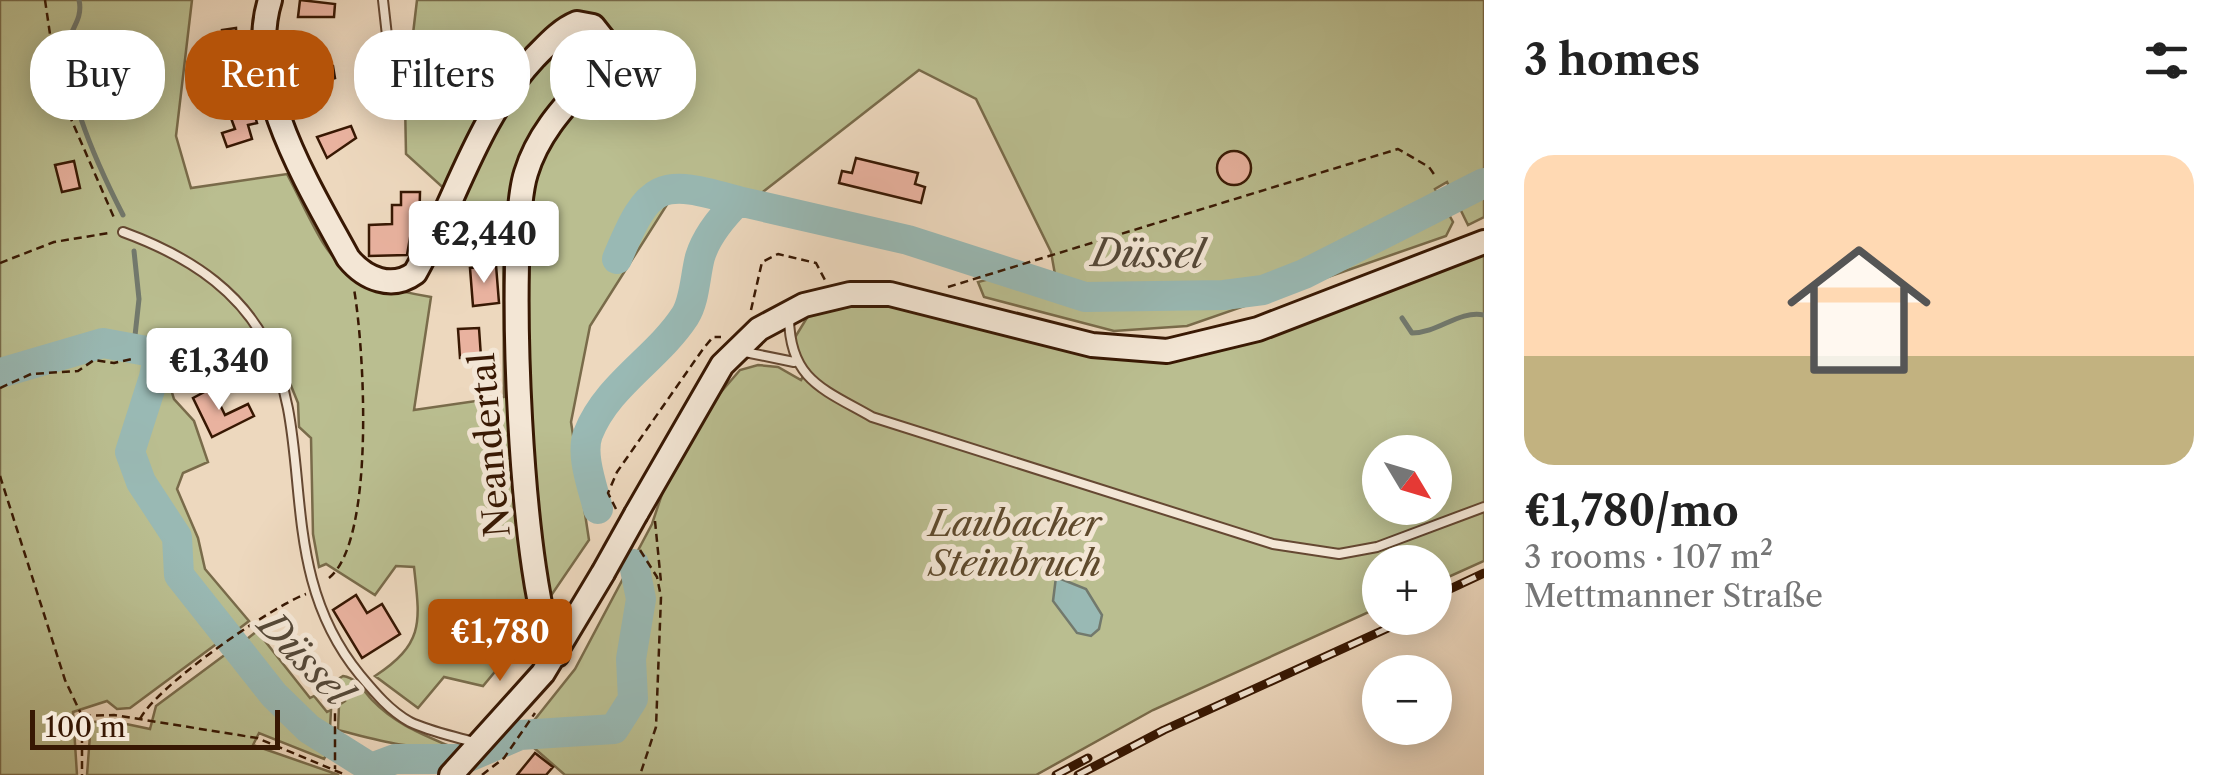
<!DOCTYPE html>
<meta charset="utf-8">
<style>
:root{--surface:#fff;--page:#f2f2f2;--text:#222;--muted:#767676;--accent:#b45309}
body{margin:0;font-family:"Libre Caslon Text",serif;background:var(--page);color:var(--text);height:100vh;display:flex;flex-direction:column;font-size:38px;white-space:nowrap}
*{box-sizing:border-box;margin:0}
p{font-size:32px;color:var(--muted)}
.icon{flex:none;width:55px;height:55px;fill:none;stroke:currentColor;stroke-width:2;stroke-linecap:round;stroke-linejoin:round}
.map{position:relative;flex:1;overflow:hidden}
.details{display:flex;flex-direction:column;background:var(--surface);width:750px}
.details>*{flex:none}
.hud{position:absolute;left:30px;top:30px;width:950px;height:90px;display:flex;gap:20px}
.needle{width:65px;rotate:128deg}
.controls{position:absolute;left:1362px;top:435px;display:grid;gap:20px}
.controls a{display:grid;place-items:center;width:90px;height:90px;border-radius:50%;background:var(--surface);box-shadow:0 5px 25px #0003;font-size:50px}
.scale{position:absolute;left:30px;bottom:25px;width:250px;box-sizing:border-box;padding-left:10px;border:5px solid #381803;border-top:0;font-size:28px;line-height:35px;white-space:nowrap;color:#381803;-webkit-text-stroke:8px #f3e6d5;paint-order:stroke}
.price{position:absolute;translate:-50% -85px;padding:0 22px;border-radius:10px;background:#fff;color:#222;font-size:32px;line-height:65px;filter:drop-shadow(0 2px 5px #0008)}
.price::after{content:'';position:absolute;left:50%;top:60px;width:30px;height:22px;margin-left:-15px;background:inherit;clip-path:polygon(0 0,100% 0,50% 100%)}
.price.selected{background:var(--accent);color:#fff}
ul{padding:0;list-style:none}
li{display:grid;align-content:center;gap:20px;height:530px;padding:0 40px}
li span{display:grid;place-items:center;height:310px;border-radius:30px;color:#555}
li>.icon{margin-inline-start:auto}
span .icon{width:180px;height:180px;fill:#fffc;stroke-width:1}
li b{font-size:42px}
h2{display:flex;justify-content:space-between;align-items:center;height:120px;padding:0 40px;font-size:42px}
.chip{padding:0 35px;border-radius:40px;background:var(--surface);box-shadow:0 5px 25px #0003;font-size:35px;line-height:90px}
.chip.selected{background:var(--accent);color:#fff}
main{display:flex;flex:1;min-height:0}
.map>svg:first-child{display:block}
</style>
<main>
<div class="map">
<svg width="1484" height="775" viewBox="0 0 1484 775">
<rect width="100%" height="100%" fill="#edd8be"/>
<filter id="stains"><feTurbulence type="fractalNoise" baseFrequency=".002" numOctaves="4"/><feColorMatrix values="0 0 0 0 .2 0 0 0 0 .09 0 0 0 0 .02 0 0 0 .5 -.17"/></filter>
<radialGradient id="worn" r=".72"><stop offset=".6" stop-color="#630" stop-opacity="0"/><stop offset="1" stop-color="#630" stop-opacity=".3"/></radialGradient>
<!-- green -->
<path fill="#babe90" stroke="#796b4a" stroke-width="2.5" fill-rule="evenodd" d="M0 0H192L176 136 191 188 287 174C333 262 328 279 431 297L414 410 504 397 503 242 406 154 405 101 417 0H1484V217L1468 225 1447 182 1435 189 1453 222 1446 236 1187 326 1114 331 984 297 978 282 1023 270 1056 280 1051 252 976 99 919 70 759 195 680 184 590 326 571 422 589 540 518 644 483 686 444 677 418 708 375 676C425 643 420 622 414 567L396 566 375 595 326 564 319 567 313 534 311 438 299 427 298 403 269 331 170 386 174 399 194 421 208 462 183 473 177 489 198 538 205 569 249 621 236 631 222 616 209 631 219 642 130 708 117 709 107 701 73 712 77 775H0Z
M1484 254V561L1435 583V562H1380V607L1153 710 1036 775H565L533 747 528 728 575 669 652 524 665 485 715 399 740 370 758 365 778 367 801 380 806 372 794 339 808 316 860 304 896 306 1084 353 1260 337ZM1380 452H1435V508H1380Z
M257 631 310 698 314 696 327 712 331 710 330 728C295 718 266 670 242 643Z
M230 651C259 689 286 727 330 748L324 759 259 733 253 745 339 775H87L91 722 112 721 150 729 156 706Z
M343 676C357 678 363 690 372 700 394 723 419 733 447 745 411 751 374 739 338 730L339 705 345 701 335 681Z"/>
<!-- water -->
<path fill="#99b9b4" stroke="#72796d" stroke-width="2.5" d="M1056 577 1086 589 1102 615 1099 629 1091 636 1077 633 1053 601Z"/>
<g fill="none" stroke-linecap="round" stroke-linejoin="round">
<!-- stream -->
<path stroke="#72796d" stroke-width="5" d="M79 0C84 22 66 32 67 51 68 101 101 172 123 215
M1402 318 1412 333C1439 333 1458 310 1484 315
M134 345 139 299 134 251
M363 775 371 768"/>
<!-- river -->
<path stroke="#99b9b4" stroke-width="30" d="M617 259C649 182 659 178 738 201
M0 373 103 343 152 352 157 362 154 377 130 452 141 482 177 537 179 575 274 695 309 729 371 768 395 759H464L520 735 614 729 633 699 631 659 641 599 634 564
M598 509C593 488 580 455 588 434 607 385 657 359 685 316 695 300 695 276 700 257 706 237 723 216 738 201L908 240 1085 297 1224 295 1263 290 1304 274 1484 183"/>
</g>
<!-- building -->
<path fill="#e9b29f" stroke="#381803" stroke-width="2.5" d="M300 0 335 4 334 17H298Z
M236 28 237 54 257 123 248 125 252 139 227 147 222 133 235 129 224 99 229 97 222 30Z
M318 62 319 67 333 66 335 78 301 88 298 65Z
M351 126 356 138 327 158 317 137Z
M1217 168a17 17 0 1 1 34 0a17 17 0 1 1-34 0Z
M856 158 918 173 915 184 925 187 921 203 839 183 842 171 852 173Z
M74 161 80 188 62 192 55 165Z
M401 192H420L419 232H411L407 255 369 256V225L392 224V205H401Z
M496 265 499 303 473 306 470 268Z
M479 328 481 357 460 358 458 329Z
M212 388 225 415 248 404 254 416 212 437 193 398Z
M356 595 367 613 382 604 400 634 362 658 333 610Z
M535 753 553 767 546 775H517Z"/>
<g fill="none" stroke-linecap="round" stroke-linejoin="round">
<defs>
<path id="lane" d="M383 0 394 98
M123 232C383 327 234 522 360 675 375 693 390 711 410 722 431 732 454 736 476 743
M789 318C790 380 823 389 872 417L1273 544 1339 554 1377 547 1484 507
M745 352 794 362"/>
<path id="secondary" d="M270 0C244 83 309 186 348 258 365 279 392 290 415 273 457 199 476 120 535 57 548 44 560 30 577 23L593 26 608 45 604 62C573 98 540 127 526 173 505 238 521 606 557 655
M636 514 722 365 759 329 804 305 850 294H890L1092 345 1167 351 1258 329 1484 242
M451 775 543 673 603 573"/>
</defs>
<!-- lane casing -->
<use href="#lane" stroke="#654832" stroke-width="12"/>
<!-- secondary casing -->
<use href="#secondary" stroke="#381803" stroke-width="28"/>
<!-- path -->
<path stroke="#381803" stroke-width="2.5" stroke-dasharray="8 5" stroke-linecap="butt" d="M45 0 58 89 115 220
M0 263 54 242 109 233
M948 287 1398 149 1429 167 1436 177
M751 310 762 262 778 254 816 263 825 280
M0 388 31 374 78 371 94 360 114 363 132 359
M0 476 65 680 82 716V775
M616 509 608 493 617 472 703 349 713 337H721
M655 521 661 582
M640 550 657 577 661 597 656 727 640 775
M329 578C376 540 364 346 354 289
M322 677 335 706V769
M83 716 114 715 257 738 346 775
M140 719C157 686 269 608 306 594
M482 775 504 758 535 713"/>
<!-- lane -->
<use href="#lane" stroke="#f3e6d5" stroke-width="8"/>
<!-- secondary -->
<use href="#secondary" stroke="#f3e6d5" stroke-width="22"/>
<defs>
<path id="rail" d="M1435 596 1484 573
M1056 775 1088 758
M1078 775 1164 730 1410 618"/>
</defs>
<!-- rail casing -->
<use href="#rail" stroke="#381803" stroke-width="9"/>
<!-- rail -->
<use href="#rail" stroke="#f3e6d5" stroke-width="5" stroke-dasharray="15" stroke-linecap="butt"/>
<defs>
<path id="secondary-bridge" d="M603 573 636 514"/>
</defs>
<!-- secondary-bridge casing -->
<use href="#secondary-bridge" stroke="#381803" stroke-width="28" stroke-linecap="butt"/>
<!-- secondary-bridge -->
<use href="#secondary-bridge" stroke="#f3e6d5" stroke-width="22"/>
</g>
<g text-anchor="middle" stroke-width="10" stroke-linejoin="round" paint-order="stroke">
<!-- street labels -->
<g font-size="35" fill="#381803" stroke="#f3e6d5">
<text transform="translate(490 445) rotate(-95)" y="12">Neandertal</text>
</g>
<!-- park labels -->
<g font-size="35" font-style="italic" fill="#5f4a2d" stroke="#f3e6d5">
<text x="1015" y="536">Laubacher<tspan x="1015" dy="40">Steinbruch</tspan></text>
</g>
<!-- water labels -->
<g font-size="38" font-style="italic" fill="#554838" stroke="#f3e6d5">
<text transform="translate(1148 254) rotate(1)" y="13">Düssel</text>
<text transform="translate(305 659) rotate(46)" y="13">Düssel</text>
</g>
</g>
<rect width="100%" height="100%" filter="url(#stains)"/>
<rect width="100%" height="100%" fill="url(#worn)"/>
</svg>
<div class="controls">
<a><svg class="needle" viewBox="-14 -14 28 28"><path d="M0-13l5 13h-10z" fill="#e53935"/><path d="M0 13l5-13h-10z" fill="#767676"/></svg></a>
<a>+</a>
<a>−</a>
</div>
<div class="scale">100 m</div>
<b class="price" style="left:484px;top:286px">€2,440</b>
<b class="price" style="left:219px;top:413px">€1,340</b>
<b class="price selected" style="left:500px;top:684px">€1,780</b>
<div class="hud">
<a class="chip">Buy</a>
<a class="chip selected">Rent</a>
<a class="chip">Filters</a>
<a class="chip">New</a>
</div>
</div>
<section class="details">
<h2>3 homes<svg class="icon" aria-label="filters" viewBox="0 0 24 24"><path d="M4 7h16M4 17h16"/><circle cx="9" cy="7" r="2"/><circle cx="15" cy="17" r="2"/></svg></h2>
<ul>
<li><span style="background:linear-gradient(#ffd9b3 65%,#c2b280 0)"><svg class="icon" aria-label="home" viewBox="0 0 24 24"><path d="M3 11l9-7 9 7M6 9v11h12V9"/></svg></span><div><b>€1,780/mo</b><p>3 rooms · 107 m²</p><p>Mettmanner Straße</p></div></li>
</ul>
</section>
</main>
